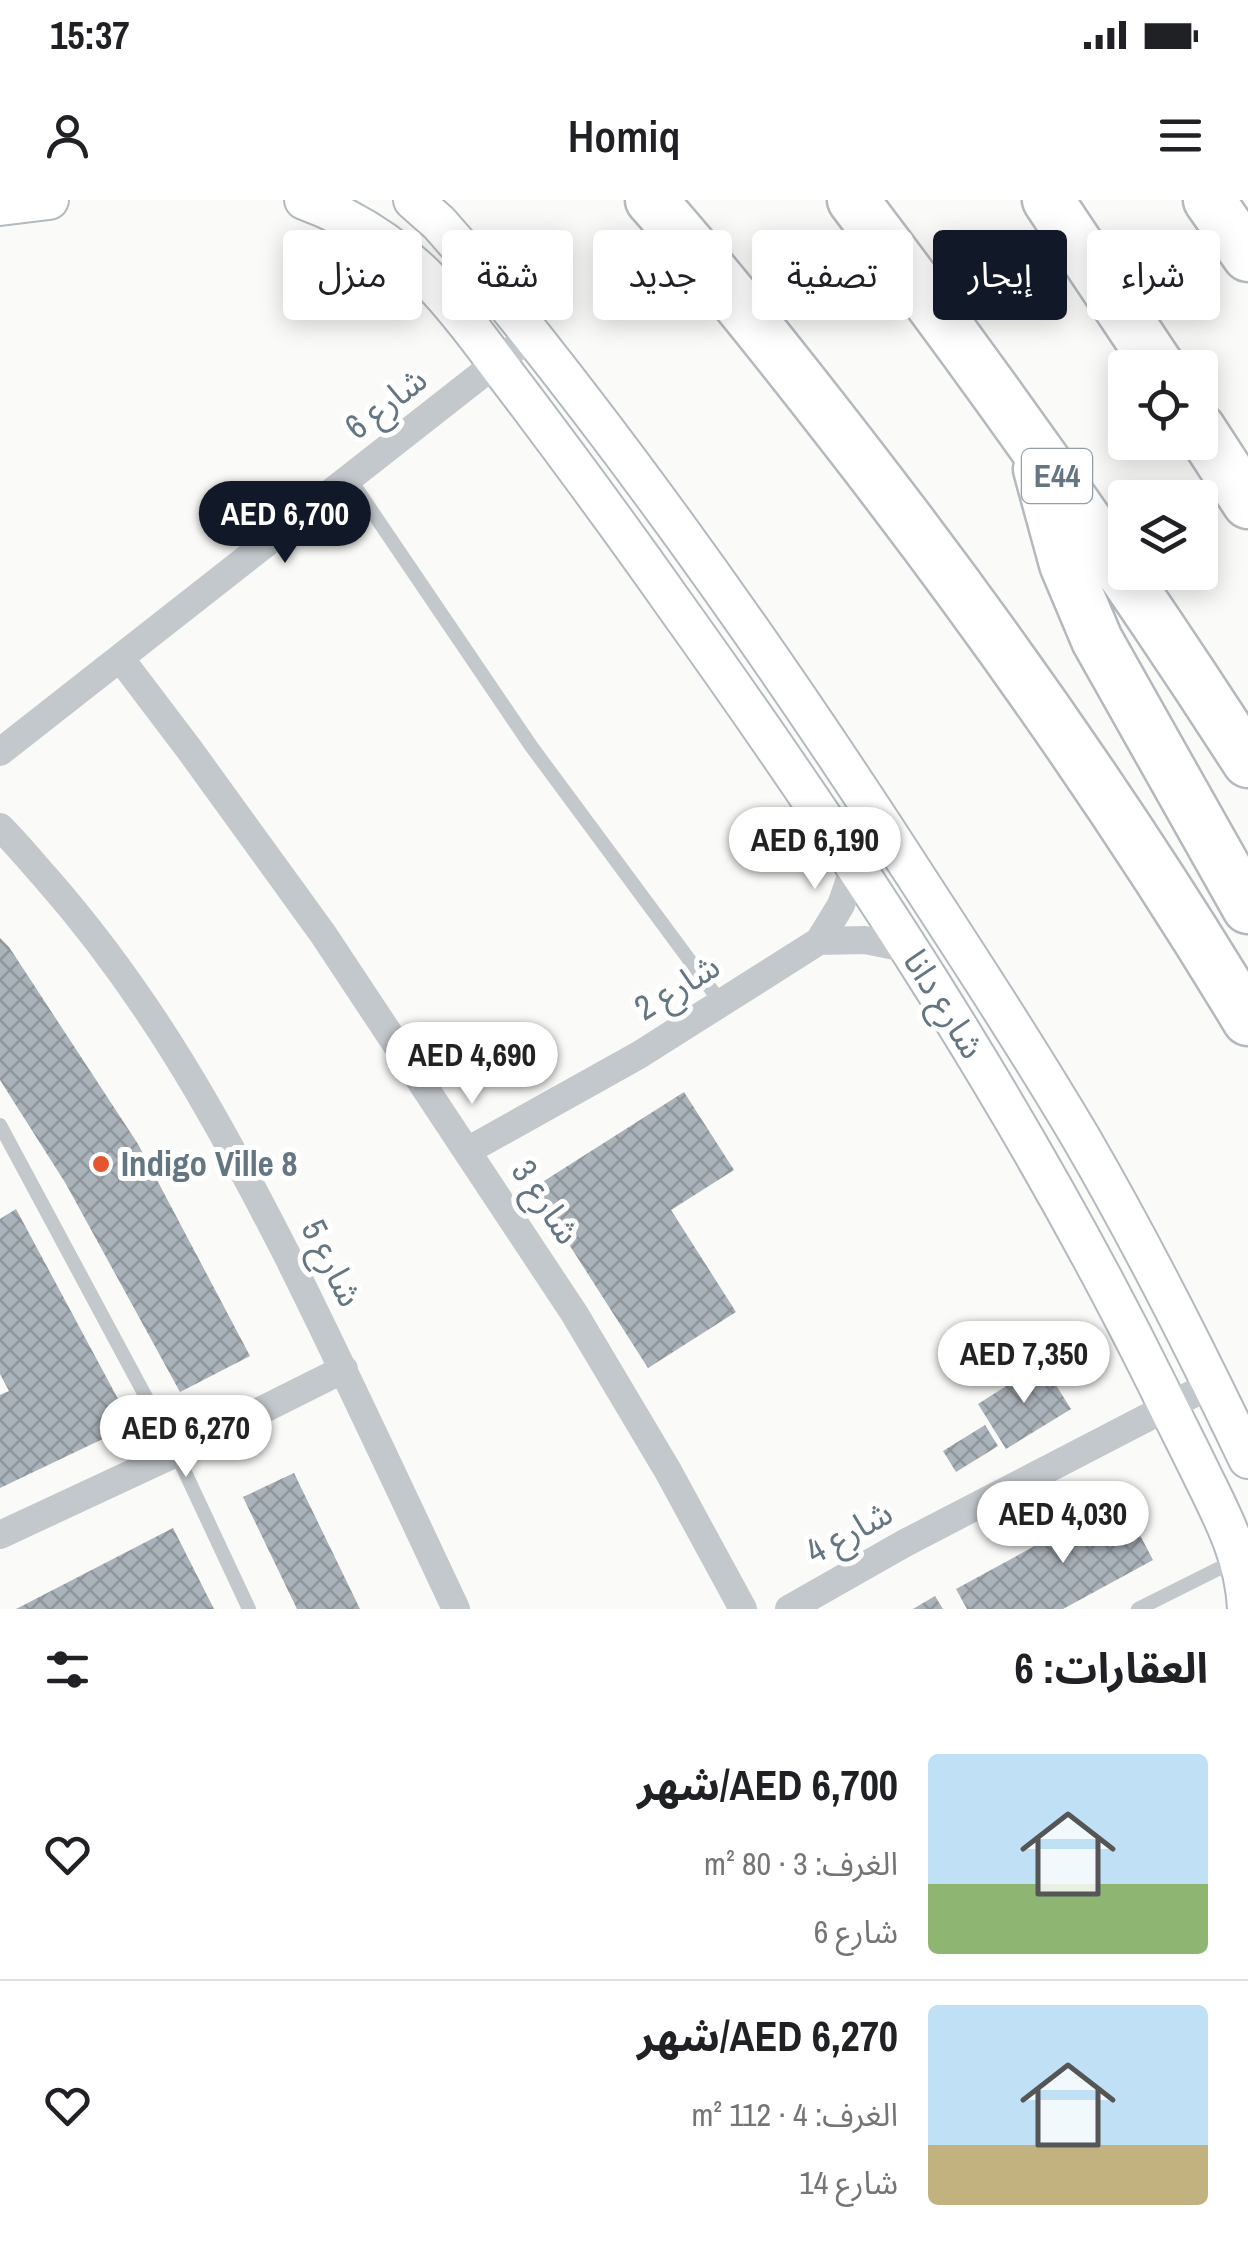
<!DOCTYPE html>
<html lang="ar">
<meta charset="utf-8">
<style>
:root{--surface:#fff;--page:#f6f6f6;--text:#202124;--muted:#757577;--line:#e0e0e0;--accent:#111827}
body{margin:0;font-family:"Archivo Narrow","Noto Sans Arabic",sans-serif;background:var(--page);color:var(--text);direction:rtl;height:100vh;display:flex;flex-direction:column;font-size:38px;white-space:nowrap}
*{box-sizing:border-box;margin:0}
p{font-size:32px;color:var(--muted)}
.icon{flex:none;width:55px;height:55px;fill:none;stroke:currentColor;stroke-width:2;stroke-linecap:round;stroke-linejoin:round}
.map{position:relative;height:1409px;overflow:hidden;direction:ltr}
.details{display:flex;flex-direction:column;background:var(--surface);flex:1}
.details>*{flex:none}
.banner{position:absolute;left:30px;top:30px;width:1190px;height:90px;direction:rtl;display:flex;gap:20px}
.buttons{position:absolute;left:1108px;top:150px;display:grid;gap:20px}
.buttons a{display:grid;place-items:center;width:110px;height:110px;border-radius:10px;background:var(--surface);box-shadow:0 5px 25px #0003;font-size:50px}
.price{position:absolute;translate:-50% -85px;padding:0 22px;border-radius:35px;background:#fff;color:#222;font-size:32px;line-height:65px;filter:drop-shadow(0 2px 5px #0008)}
.price::after{content:'';position:absolute;left:50%;top:60px;width:30px;height:22px;margin-left:-15px;background:inherit;clip-path:polygon(0 0,100% 0,50% 100%)}
.price.active{background:var(--accent);color:#fff}
ul{padding:0;list-style:none}
li{display:flex;align-items:center;gap:30px;height:250px;padding:0 40px}
li+li{border-top:2px solid var(--line)}
li span{display:grid;place-items:center;flex:none;width:280px;height:200px;border-radius:10px;color:#555}
li>.icon{margin-inline-start:auto}
span .icon{width:120px;height:120px;fill:#fffc;stroke-width:1}
li b{font-size:42px}
h2{display:flex;justify-content:space-between;align-items:center;height:120px;padding:0 40px;font-size:42px}
.pill{padding:0 35px;border-radius:10px;background:var(--surface);box-shadow:0 5px 25px #0003;font-size:35px;line-height:90px}
.pill.active{background:var(--accent);color:#fff}
.status{display:flex;justify-content:space-between;align-items:center;height:70px;padding:0 50px;background:var(--surface);direction:ltr}
.status svg{height:28px;fill:currentColor}
header{display:flex;justify-content:space-between;align-items:center;height:130px;padding:0 40px;background:var(--surface);font-size:45px;font-weight:600}
.map>svg:first-child{display:block}
</style>
<div class="status"><b>15:37</b><svg viewBox="0 0 49 12"><path d="M0 12V9h3v3zM5 12V6h3v6zM10 12V3h3v9zM15 12V0h3v12zM26 1h20v11H26zM47 4h2v5h-2z"/></svg></div>
<header><svg class="icon" aria-label="menu" viewBox="0 0 24 24"><path d="M4 6h16M4 12h16M4 18h16"/></svg>Homiq<svg class="icon" aria-label="person" viewBox="0 0 24 24"><circle cx="12" cy="8" r="4"/><path d="M4 21q1-7 8-7t8 7"/></svg></header>
<div class="map">
<svg width="1248" height="1409" viewBox="0 0 1248 1409">
<defs>
<pattern id="building-cross-hatch" width="8" height="8" patternUnits="userSpaceOnUse" patternTransform="scale(2.5)"><rect width="8" height="8" fill="#aab3b9"/><path d="M0 0l8 8M0 8l8-8" fill="none" stroke="#8e969c"/></pattern>
</defs>
<rect width="100%" height="100%" fill="#fafaf8"/>
<!-- building -->
<path fill="url(#building-cross-hatch)" d="M0 738 9 747 138 944 250 1156 180 1192 66 984 0 880Z
M684 892 734 970 671 1010 736 1112 648 1168 533 988Z
M16 1009 132 1225 0 1288V1195L9 1191 0 1174V1019Z
M1042 1163 1071 1209 1006 1249 978 1204Z
M985 1225 998 1246 956 1272 943 1251Z
M294 1273 360 1409H297L243 1297Z
M1121 1299 1153 1360 1063 1409H967L956 1389Z
M173 1328 214 1409H16Z
M935 1396 943 1409H913Z"/>
<g fill="none" stroke-linecap="round" stroke-linejoin="round">
<defs>
<path id="secondary" d="M304 0C353 18 397 46 433 84 465 117 491 156 519 192 571 261 622 330 672 401 852 652 1021 909 1158 1186 1173 1217 1189 1248 1204 1279 1225 1321 1245 1361 1247 1409
M413 0 439 23 460 47C613 231 752 426 883 626 950 729 1018 832 1081 938 1142 1043 1196 1150 1248 1259
M0 6 49 0"/>
<path id="highway" d="M651 0C721 79 787 163 852 247 994 430 1128 621 1248 820
M853 0C992 183 1124 369 1248 562
M1048 0 1160 168
M1209 0 1248 56
M1200 229 1248 303
M1039 269 1065 364 1097 440 1248 708"/>
</defs>
<!-- secondary casing -->
<use href="#secondary" stroke="#b3babf" stroke-width="42"/>
<!-- highway casing -->
<use href="#highway" stroke="#b4b9bd" stroke-width="55"/>
<!-- lane -->
<path stroke="#c3c8cc" stroke-width="14" d="M350 279 531 546 722 804
M0 925 176 1253 249 1409
M1138 1409 1236 1360"/>
<!-- street -->
<path stroke="#c3c8cc" stroke-width="28" d="M120 458 189 549 323 734 574 1113 668 1271 743 1409
M0 552 533 134
M0 627C16 643 31 661 46 678 148 794 216 916 286 1053 345 1171 400 1290 456 1409
M819 741 865 740 910 749
M467 951 639 855 819 741 841 705 855 665
M0 1335 176 1253 344 1169
M789 1409 905 1343 1212 1184"/>
<!-- secondary -->
<use href="#secondary" stroke="#fff" stroke-width="38"/>
<!-- highway -->
<use href="#highway" stroke="#fff" stroke-width="50"/>
</g>
<!-- markers -->
<circle fill="#e4572e" stroke="#fff" stroke-width="4" cx="101" cy="964" r="10"/>
<g text-anchor="middle" stroke-width="10" stroke-linejoin="round" paint-order="stroke">
<!-- shield labels -->
<rect fill="#fff" stroke="#939fa8" stroke-width="2.5" x="1022" y="249" width="70" height="54" rx="8"/>
<g font-size="32" font-weight="bold" fill="#657683">
<text x="1057" y="287">E44</text>
</g>
<!-- street labels -->
<g font-size="35" fill="#657683" stroke="#fff">
<text transform="translate(386 203) rotate(-38)" y="12">شارع 6</text>
<text transform="translate(677 787) rotate(-32)" y="12">شارع 2</text>
<text transform="translate(944 804) rotate(58)" y="12">شارع دانا</text>
<text transform="translate(546 1002) rotate(56)" y="12">شارع 3</text>
<text transform="translate(332 1063) rotate(63)" y="12">شارع 5</text>
<text transform="translate(849 1332) rotate(-29)" y="12">شارع 4</text>
</g>
<!-- poi labels -->
<g font-size="35" font-weight="bold" fill="#657683" stroke="#fff" text-anchor="start">
<text x="121" y="976">Indigo Ville 8</text>
</g>
</g>
</svg>
<div class="buttons">
<a><svg class="icon" aria-label="locate" viewBox="0 0 24 24"><circle cx="12" cy="12" r="6"/><path d="M12 2v4M12 18v4M2 12h4M18 12h4"/></svg></a>
<a><svg class="icon" aria-label="layers" viewBox="0 0 24 24"><path d="M12 4l9 5-9 5-9-5zM3 14l9 5 9-5"/></svg></a>
</div>
<b class="price active" style="left:285px;top:366px">AED 6,700</b>
<b class="price" style="left:815px;top:692px">AED 6,190</b>
<b class="price" style="left:472px;top:907px">AED 4,690</b>
<b class="price" style="left:1024px;top:1206px">AED 7,350</b>
<b class="price" style="left:186px;top:1280px">AED 6,270</b>
<b class="price" style="left:1063px;top:1366px">AED 4,030</b>
<div class="banner">
<a class="pill">شراء</a>
<a class="pill active">إيجار</a>
<a class="pill">تصفية</a>
<a class="pill">جديد</a>
<a class="pill">شقة</a>
<a class="pill">منزل</a>
</div>
</div>
<section class="details">
<h2>العقارات: 6<svg class="icon" aria-label="filters" viewBox="0 0 24 24"><path d="M4 7h16M4 17h16"/><circle cx="9" cy="7" r="2"/><circle cx="15" cy="17" r="2"/></svg></h2>
<ul>
<li><span style="background:linear-gradient(#bfe0f5 65%,#8fb573 0)"><svg class="icon" aria-label="home" viewBox="0 0 24 24"><path d="M3 11l9-7 9 7M6 9v11h12V9"/></svg></span><div><b>AED 6,700/شهر</b><p>الغرف: 3 · 80 m²</p><p>شارع 6</p></div><svg class="icon" aria-label="heart" viewBox="0 0 24 24"><path d="M12 20l-8-8c-3-5 5-10 8-4 3-6 11-1 8 4z"/></svg></li>
<li><span style="background:linear-gradient(#bfe0f5 70%,#c2b280 0)"><svg class="icon" aria-label="home" viewBox="0 0 24 24"><path d="M3 11l9-7 9 7M6 9v11h12V9"/></svg></span><div><b>AED 6,270/شهر</b><p>الغرف: 4 · 112 m²</p><p>شارع 14</p></div><svg class="icon" aria-label="heart" viewBox="0 0 24 24"><path d="M12 20l-8-8c-3-5 5-10 8-4 3-6 11-1 8 4z"/></svg></li>
</ul>
</section>
